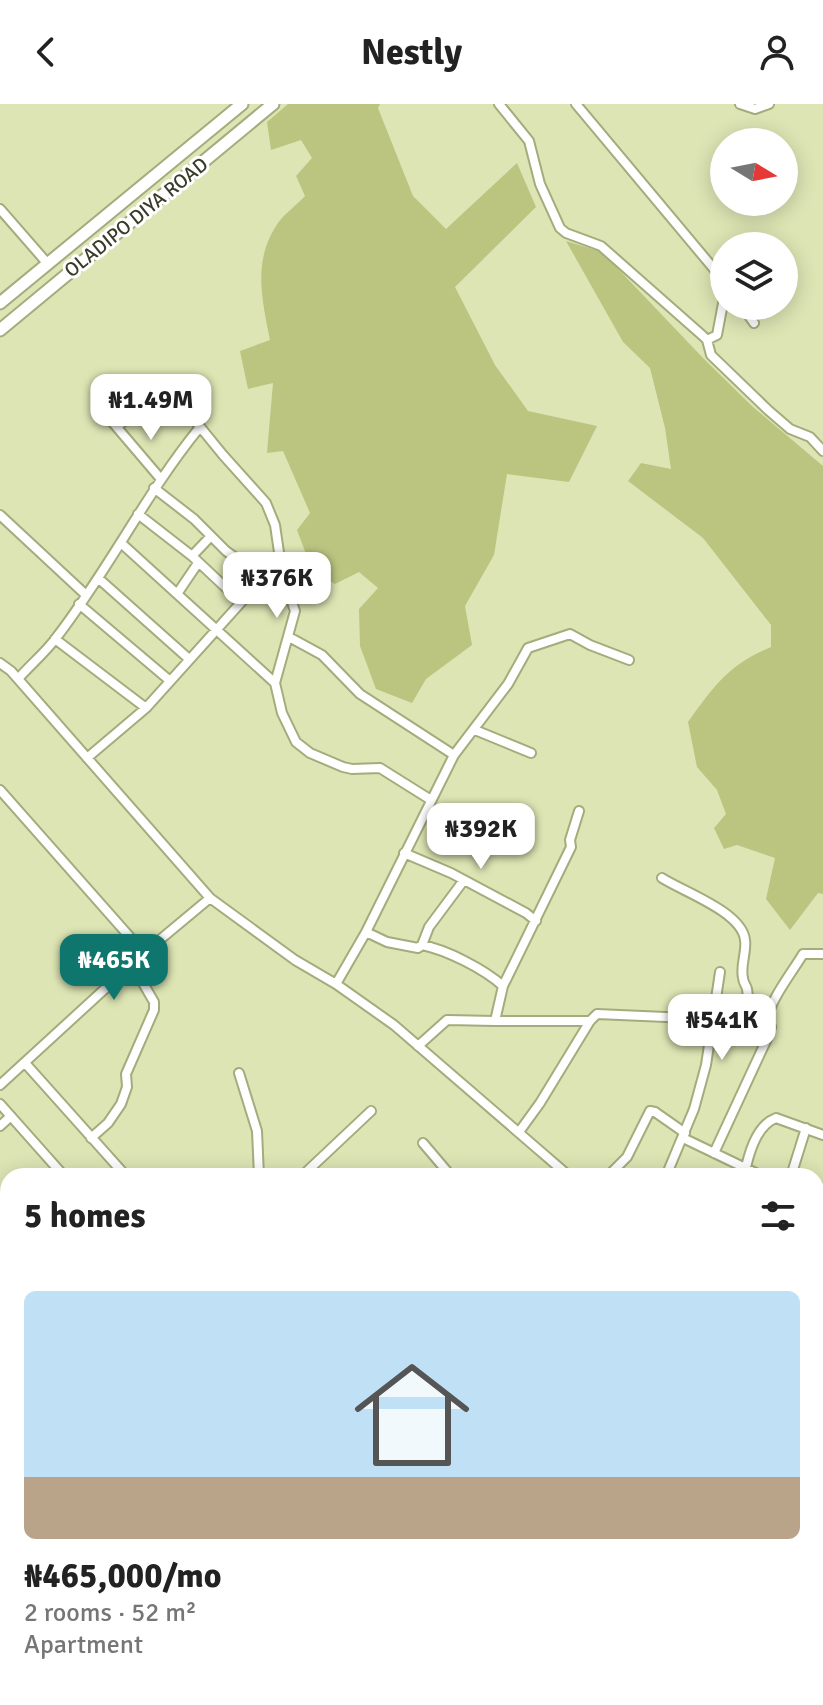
<!DOCTYPE html>
<meta charset="utf-8">
<style>
:root{--surface:#fff;--page:#f2f2f2;--text:#222;--muted:#767676;--line:#e0e0e0;--accent:#0f766e}
body{margin:0;font-family:Signika,sans-serif;background:var(--page);color:var(--text);height:100vh;display:flex;flex-direction:column;font-size:30px;white-space:nowrap}
*{box-sizing:border-box;margin:0}
p{font-size:26px;color:var(--muted)}
.icon{flex:none;width:44px;height:44px;fill:none;stroke:currentColor;stroke-width:2;stroke-linecap:round;stroke-linejoin:round}
.map{position:relative;flex:1;overflow:hidden}
.drawer{position:absolute;left:0px;top:1064px;width:824px;height:538px;display:flex;flex-direction:column;background:var(--surface);border-radius:24px 24px 0 0;box-shadow:0 4px 20px #0003}
.drawer>*{flex:none}
.needle{width:52px;rotate:100deg}
.buttons{position:absolute;left:710px;top:24px;display:grid;gap:16px}
.buttons a{display:grid;place-items:center;width:88px;height:88px;border-radius:50%;background:var(--surface);box-shadow:0 4px 20px #0003;font-size:40px}
.price{position:absolute;translate:-50% -68px;padding:0 18px;border-radius:16px;background:#fff;color:#222;font-size:26px;line-height:52px;filter:drop-shadow(0 2px 4px #0008)}
.price::after{content:'';position:absolute;left:50%;top:48px;width:24px;height:18px;margin-left:-12px;background:inherit;clip-path:polygon(0 0,100% 0,50% 100%)}
.price.on{background:var(--accent);color:#fff}
ul{padding:0;list-style:none}
li{display:grid;align-content:center;gap:16px;height:424px;padding:0 24px}
li+li{border-top:2px solid var(--line)}
li span{display:grid;place-items:center;height:248px;border-radius:12px;color:#555}
li>.icon{margin-inline-start:auto}
span .icon{width:144px;height:144px;fill:#fffc;stroke-width:1}
li b{font-size:34px}
h2{display:flex;justify-content:space-between;align-items:center;height:96px;padding:0 24px;font-size:34px}
header{display:flex;justify-content:space-between;align-items:center;height:104px;padding:0 24px;background:var(--surface);font-size:36px;font-weight:800}
.map>svg:first-child{display:block}
</style>
<header><svg class="icon" aria-label="back" viewBox="0 0 24 24"><path d="M15 5l-7 7 7 7"/></svg>Nestly<svg class="icon" aria-label="person" viewBox="0 0 24 24"><circle cx="12" cy="8" r="4"/><path d="M4 21q1-7 8-7t8 7"/></svg></header>
<div class="map">
<svg width="823" height="1601" viewBox="0 0 823 1601">
<rect width="100%" height="100%" fill="#dde5b4"/>
<!-- built -->
<path fill="#d2daa2" d="M8 1445V1594H253L245 1601H0V1493Z"/>
<!-- green -->
<path fill="#bbc580" d="M288 0H380L378 4 413 92 446 125 517 59 536 103 455 183 495 261 528 307 597 322 569 378 507 370 494 451 465 502 472 541 426 575 412 599 376 585 360 542 359 505 378 484 359 468 335 480 312 466 297 426 310 409 283 347 267 349 273 279 248 285 240 247 270 236C262 195 252 157 278 119 285 109 297 101 305 92L296 72 312 54 301 36 271 46 267 18Z
M566 137 602 148 704 255 753 303 823 362V790L818 789 790 826 766 795 775 754 737 741 724 745 714 724 726 710 717 686 697 663 688 618C714 582 729 560 771 543V521L703 434 628 377 641 359 671 365 665 324 650 264 623 238Z"/>
<g fill="none" stroke-linecap="round" stroke-linejoin="round">
<defs>
<path id="minor" d="M499 0 529 37 540 80 560 124 566 129 601 142 703 232 707 236 711 251 768 306 790 325 810 333 823 347
M576 0 724 177
M740 0 755 5 769 0
M0 105 48 160
M742 202 754 219
M707 236 717 231 724 194
M103 307 160 374
M117 323 166 281 223 351 266 399 275 421 282 469 295 507 275 579 282 609 296 638 310 649 343 663 352 665 380 664 431 696
M154 384 194 415 226 447 263 473
M138 410 192 452 241 498
M0 411 86 491
M121 439 275 579
M192 452 211 432
M98 474 189 555
M177 490 198 459
M79 500 169 576
M289 533 322 551 360 590 454 651
M55 535 146 604
M0 559 11 567 210 794 295 856 336 880 394 921 569 1072
M18 575C30 561 45 549 56 534 108 467 146 389 200 323
M475 626 531 649
M87 654 146 604 280 455
M0 686 144 849
M404 749 451 769 526 809 536 817
M662 774C684 788 742 808 745 836 747 848 740 861 743 874 743 878 746 881 747 885 749 896 746 906 751 915L767 918
M366 828 387 838 418 844 422 841C447 846 484 865 503 882
M422 841 429 823 464 776
M336 880 366 828 454 651 508 580 528 544 570 530 590 541 629 556
M495 917H590
M418 942 447 916 495 917 503 882 571 743 570 736 579 707
M25 959 126 1072
M239 969 257 1027 259 1072
M0 981 144 849 210 794
M0 1000 64 1072
M0 1022 11 1012
M519 1028 540 999 590 917 597 910 711 915
M91 1034 108 1019 121 1000 127 983 126 970 154 906V898L132 860
M683 1034 762 1072
M423 1039 451 1072
M714 1049 766 937 771 923 767 918C767 900 793 867 803 850H823
M302 1072 371 1007
M608 1072 627 1053 650 1007 655 1008 685 1029
M666 1072 694 1005 706 961 720 868
M744 1072C748 1053 755 1022 776 1014L823 1031
M791 1072 806 1024
M816 1091 823 1093
M0 1095 8 1104
M0 1176 8 1179
M823 1278 816 1293 823 1303
M793 1594 802 1601
M731 1595 733 1594"/>
<path id="tertiary" d="M261 1601 269 1594
M279 1601 287 1594"/>
<path id="secondary" d="M0 199 242 0
M0 226 273 0"/>
<path id="primary" d="M0 1300 8 1303
M0 1321 8 1323
M398 1594 405 1601
M424 1594 431 1601"/>
</defs>
<!-- minor casing -->
<use href="#minor" stroke="#a4ab7c" stroke-width="12"/>
<!-- tertiary casing -->
<use href="#tertiary" stroke="#a4ab7c" stroke-width="14"/>
<!-- secondary casing -->
<use href="#secondary" stroke="#a4ab7c" stroke-width="15"/>
<!-- primary casing -->
<use href="#primary" stroke="#a4ab7c" stroke-width="16"/>
<!-- minor -->
<use href="#minor" stroke="#fff" stroke-width="8"/>
<!-- tertiary -->
<use href="#tertiary" stroke="#fff" stroke-width="10"/>
<!-- secondary -->
<use href="#secondary" stroke="#fff" stroke-width="11"/>
<!-- primary -->
<use href="#primary" stroke="#fff" stroke-width="12"/>
</g>
<g text-anchor="middle" stroke-width="6" stroke-linejoin="round" paint-order="stroke">
<!-- street labels -->
<g font-size="20" fill="#3a3c29" stroke="#fff">
<text transform="translate(136 113) rotate(-39)" y="7">OLADIPO DIYA ROAD</text>
</g>
</g>
</svg>
<div class="buttons">
<a><svg class="needle" viewBox="-14 -14 28 28"><path d="M0-13l5 13h-10z" fill="#e53935"/><path d="M0 13l5-13h-10z" fill="#767676"/></svg></a>
<a><svg class="icon" aria-label="layers" viewBox="0 0 24 24"><path d="M12 4l9 5-9 5-9-5zM3 14l9 5 9-5"/></svg></a>
</div>
<b class="price" style="left:151px;top:338px">₦1.49M</b>
<b class="price" style="left:277px;top:516px">₦376K</b>
<b class="price" style="left:481px;top:767px">₦392K</b>
<b class="price on" style="left:114px;top:898px">₦465K</b>
<b class="price" style="left:722px;top:958px">₦541K</b>
<section class="drawer">
<h2>5 homes<svg class="icon" aria-label="filters" viewBox="0 0 24 24"><path d="M4 7h16M4 17h16"/><circle cx="9" cy="7" r="2"/><circle cx="15" cy="17" r="2"/></svg></h2>
<ul>
<li><span style="background:linear-gradient(#bfe0f5 75%,#b9a48a 0)"><svg class="icon" aria-label="home" viewBox="0 0 24 24"><path d="M3 11l9-7 9 7M6 9v11h12V9"/></svg></span><div><b>₦465,000/mo</b><p>2 rooms · 52 m²</p><p>Apartment</p></div></li>
</ul>
</section>
</div>
